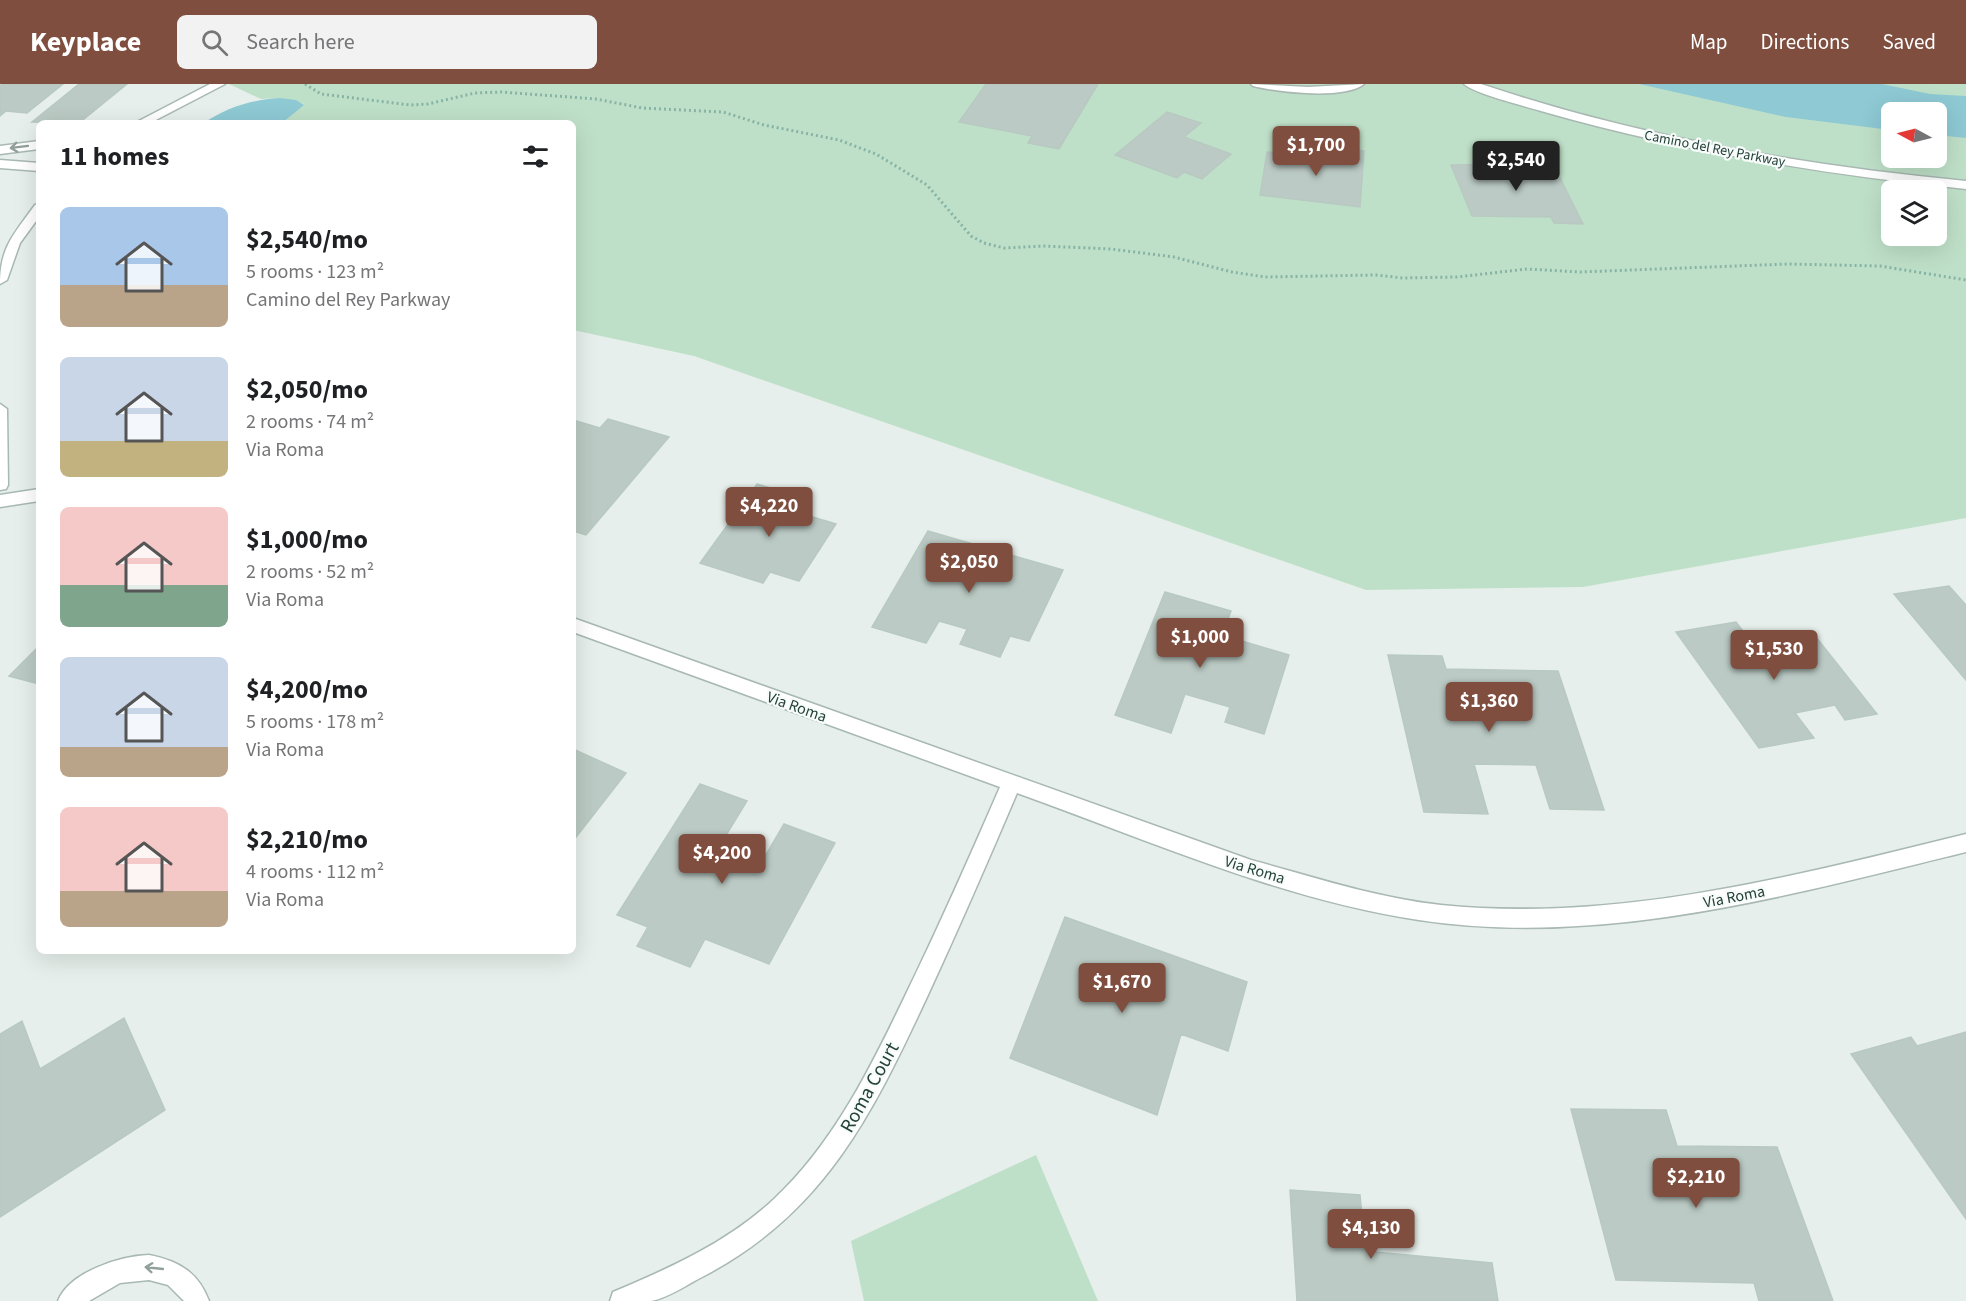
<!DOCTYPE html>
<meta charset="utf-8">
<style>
:root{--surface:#fff;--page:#f2f2f2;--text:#202124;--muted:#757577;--accent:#7f4e3f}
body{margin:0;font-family:"Source Sans 3",sans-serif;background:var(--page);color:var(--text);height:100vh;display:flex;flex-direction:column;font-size:22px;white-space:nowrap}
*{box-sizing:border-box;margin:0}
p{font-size:20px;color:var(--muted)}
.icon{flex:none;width:33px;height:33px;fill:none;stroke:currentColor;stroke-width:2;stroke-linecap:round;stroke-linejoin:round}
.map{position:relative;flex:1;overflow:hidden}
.panel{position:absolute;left:36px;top:36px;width:540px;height:834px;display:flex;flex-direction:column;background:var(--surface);border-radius:9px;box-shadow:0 6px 24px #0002}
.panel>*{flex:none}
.needle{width:39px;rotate:277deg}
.tools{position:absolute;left:1881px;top:18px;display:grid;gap:12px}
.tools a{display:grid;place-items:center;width:66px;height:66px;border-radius:9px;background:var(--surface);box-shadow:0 6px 24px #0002;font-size:30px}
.price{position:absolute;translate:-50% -51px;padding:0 14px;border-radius:6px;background:var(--accent);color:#fff;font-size:20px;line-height:39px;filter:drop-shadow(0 2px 3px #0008)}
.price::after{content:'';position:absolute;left:50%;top:36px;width:18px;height:14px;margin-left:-9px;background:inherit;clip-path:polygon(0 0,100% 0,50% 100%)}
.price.selected{background:#222;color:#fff}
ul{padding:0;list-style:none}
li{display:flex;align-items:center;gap:18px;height:150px;padding:0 24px}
li span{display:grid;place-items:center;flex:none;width:168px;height:120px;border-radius:9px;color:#555}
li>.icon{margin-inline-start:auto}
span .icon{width:72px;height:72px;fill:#fffc;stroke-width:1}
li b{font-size:26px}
h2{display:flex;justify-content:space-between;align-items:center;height:72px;padding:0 24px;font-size:26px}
header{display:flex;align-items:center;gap:36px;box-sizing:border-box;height:84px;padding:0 30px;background:var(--accent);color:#fff}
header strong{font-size:28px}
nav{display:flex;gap:33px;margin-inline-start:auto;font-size:21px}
.search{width:420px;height:54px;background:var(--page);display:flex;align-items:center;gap:15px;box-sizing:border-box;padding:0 21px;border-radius:9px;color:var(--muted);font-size:22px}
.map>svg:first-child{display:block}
</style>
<header>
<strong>Keyplace</strong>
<div class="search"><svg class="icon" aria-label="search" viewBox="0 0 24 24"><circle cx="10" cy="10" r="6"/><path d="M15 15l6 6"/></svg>Search here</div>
<nav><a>Map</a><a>Directions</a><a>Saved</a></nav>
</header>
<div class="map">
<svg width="1966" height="1217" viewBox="0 0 1966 1217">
<rect width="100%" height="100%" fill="#e6efeb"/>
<!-- green -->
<path fill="#bfe0c8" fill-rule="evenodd" d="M229 0H1966V434L1583 503 1366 506 694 272 573 246V39H282L304 20 280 14 261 15ZM1892 28H1936V74H1892ZM1892 106H1936V152H1892Z
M1036 1071 1098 1217H864L851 1157Z"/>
<!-- water -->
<path fill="#8ec9d4" d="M1639 0H1882L1930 10 1966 12V54L1937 51 1936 28H1892L1891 46 1786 33Z
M280 14 296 16 304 21 282 39H204C228 23 251 16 280 14Z"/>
<!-- building -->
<path fill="#bbcac4" stroke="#b8c9c2" stroke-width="1.5" d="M2 0H63L27 29 6 27 0 32V2Z
M79 0H127L79 39 32 38Z
M986 0H1098L1059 65 1028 59 1032 52 959 38Z
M1167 28 1201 39 1184 53 1231 70 1202 95 1184 88 1177 94 1115 71Z
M1325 62 1364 67 1360 123 1260 111 1267 68 1323 74Z
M1553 80 1583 140 1554 139 1551 133 1472 132 1451 81Z
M608 335 669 353 586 451 573 447V336L600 344Z
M757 400 806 414 796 428 836 440 799 497 770 488 763 499 700 479Z
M928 447 1063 486 1029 557 1010 552 1000 573 960 560 967 545 939 537 926 559 872 543Z
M1949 502 1966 521V596L1894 510Z
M1165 508 1231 527 1222 551 1289 571 1264 650 1225 638 1230 623 1185 610 1171 649 1115 631Z
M1736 538 1752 559 1812 548 1877 630 1845 636 1835 621 1795 629 1814 654 1759 664 1676 548Z
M39 562V600L9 592Z
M1388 571 1442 572 1446 585 1558 587 1604 726 1550 725 1536 681 1474 680 1488 730 1424 728Z
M573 665 626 689 573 757Z
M700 700 747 717 720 761 763 776 784 740 835 759 769 880 705 855 690 883 637 862 648 843 617 831Z
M1065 833 1247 898 1228 967 1181 950 1157 1031 1010 974Z
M124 934 165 1026 0 1133V950L22 937 40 985Z
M1966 948V1135L1851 970 1911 953 1917 962Z
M1571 1025 1666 1026 1677 1062 1777 1063 1833 1217H1759L1754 1199 1616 1196Z
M1290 1106 1360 1111 1365 1167 1492 1179 1498 1217H1297Z"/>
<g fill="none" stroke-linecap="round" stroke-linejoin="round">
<defs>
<path id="minor" d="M210 0H225L150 39H135Z
M1251 0 1308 3 1364 0C1344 16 1277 8 1253 2Z
M1464 0H1481C1639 53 1800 81 1966 97V105C1822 90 1680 67 1541 27 1525 22 1475 10 1464 0Z
M39 57V65L0 70V62Z
M0 76 39 79V87L0 84Z
M39 120V133L20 159 7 196 0 200C0 163 14 150 35 121Z
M0 320 7 325 8 401 6 405 0 406Z
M39 405V417L0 423V411Z
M573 534 1251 776C1314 793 1376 814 1441 821 1619 839 1794 792 1966 750V768C1789 811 1603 864 1419 836 1280 815 1148 756 1017 709 988 777 958 846 927 913 872 1031 824 1129 704 1192 688 1200 668 1214 651 1217 638 1217 623 1217 610 1217L613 1208C670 1184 728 1158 774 1115 834 1059 871 983 906 910 939 842 970 772 1000 703L573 548Z
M149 1171C179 1177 198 1188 209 1217H184L168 1201 149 1196 120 1199 89 1217H58C69 1188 120 1172 149 1171Z"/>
</defs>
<!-- minor casing -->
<use href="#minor" stroke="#a8b8b2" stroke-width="3"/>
<!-- path -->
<path stroke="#86b3a5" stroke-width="3" stroke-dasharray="2 3" stroke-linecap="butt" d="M305 0 321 10 410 21 428 20 475 9 501 8 596 15 642 24 723 28 764 41 839 56 876 70 927 101 971 152 984 159 1004 164 1043 162 1111 165 1174 173 1232 188 1265 193 1376 191 1403 194 1457 193 1527 185 1580 188 1788 180 1880 182 1966 196"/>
<!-- minor -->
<use href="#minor" fill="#fff" fill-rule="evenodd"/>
</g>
<!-- one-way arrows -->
<defs><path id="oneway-shaft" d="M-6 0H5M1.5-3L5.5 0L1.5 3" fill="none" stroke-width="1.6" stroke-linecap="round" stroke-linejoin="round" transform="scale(1.5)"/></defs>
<g stroke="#92a09c">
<use href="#oneway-shaft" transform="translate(19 63) rotate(173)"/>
<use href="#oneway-shaft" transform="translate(154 1184) rotate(-174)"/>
</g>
<g text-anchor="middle" stroke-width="4.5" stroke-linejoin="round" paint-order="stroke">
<!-- far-street labels -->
<g font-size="14" fill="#24423a" stroke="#f7fbf9">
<text transform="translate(1715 64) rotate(11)" y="5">Camino del Rey Parkway</text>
</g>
<!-- street labels -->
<g font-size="16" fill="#24423a" stroke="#f7fbf9">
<text transform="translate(797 622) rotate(20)" y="6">Via Roma</text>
<text transform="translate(1255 785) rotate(17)" y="6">Via Roma</text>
<text transform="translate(1734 812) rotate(-11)" y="6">Via Roma</text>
</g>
<!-- near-street labels -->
<g font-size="20" fill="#24423a" stroke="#f7fbf9">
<text transform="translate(869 1003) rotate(-61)" y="7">Roma Court</text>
</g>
</g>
</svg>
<div class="tools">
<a><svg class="needle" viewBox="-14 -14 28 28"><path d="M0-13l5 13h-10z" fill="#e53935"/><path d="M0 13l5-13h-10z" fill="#757577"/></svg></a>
<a><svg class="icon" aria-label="layers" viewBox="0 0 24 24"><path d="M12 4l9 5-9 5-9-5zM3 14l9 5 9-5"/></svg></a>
</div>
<b class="price" style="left:1316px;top:93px">$1,700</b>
<b class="price selected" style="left:1516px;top:108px">$2,540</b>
<b class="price" style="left:769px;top:454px">$4,220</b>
<b class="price" style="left:969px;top:510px">$2,050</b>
<b class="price" style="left:1200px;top:585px">$1,000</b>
<b class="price" style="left:1774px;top:597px">$1,530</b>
<b class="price" style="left:1489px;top:649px">$1,360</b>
<b class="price" style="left:722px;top:801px">$4,200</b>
<b class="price" style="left:1122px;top:930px">$1,670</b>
<b class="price" style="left:1696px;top:1125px">$2,210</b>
<b class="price" style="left:1371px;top:1176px">$4,130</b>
<section class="panel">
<h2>11 homes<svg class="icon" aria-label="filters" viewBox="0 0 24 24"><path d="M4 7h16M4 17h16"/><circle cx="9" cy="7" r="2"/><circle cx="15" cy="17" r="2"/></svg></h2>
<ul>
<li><span style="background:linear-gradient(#a9c7e8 65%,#b9a48a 0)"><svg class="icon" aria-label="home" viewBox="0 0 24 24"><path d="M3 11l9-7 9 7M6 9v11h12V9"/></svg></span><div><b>$2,540/mo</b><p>5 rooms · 123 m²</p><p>Camino del Rey Parkway</p></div></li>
<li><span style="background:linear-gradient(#c9d6e8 70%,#c2b280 0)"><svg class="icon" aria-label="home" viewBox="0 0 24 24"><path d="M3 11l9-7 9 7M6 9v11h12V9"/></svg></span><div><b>$2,050/mo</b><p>2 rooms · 74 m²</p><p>Via Roma</p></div></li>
<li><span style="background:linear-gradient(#f6c9c9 65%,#7fa58c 0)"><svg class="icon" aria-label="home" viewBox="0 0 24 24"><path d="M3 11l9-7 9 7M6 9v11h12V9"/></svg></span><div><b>$1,000/mo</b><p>2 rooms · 52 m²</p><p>Via Roma</p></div></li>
<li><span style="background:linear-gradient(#c9d6e8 75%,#b9a48a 0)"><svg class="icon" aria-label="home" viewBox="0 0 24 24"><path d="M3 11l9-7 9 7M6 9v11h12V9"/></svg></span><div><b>$4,200/mo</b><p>5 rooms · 178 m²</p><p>Via Roma</p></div></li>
<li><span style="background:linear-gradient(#f6c9c9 70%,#b9a48a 0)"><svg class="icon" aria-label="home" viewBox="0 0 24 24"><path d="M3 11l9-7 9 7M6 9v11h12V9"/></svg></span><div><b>$2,210/mo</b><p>4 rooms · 112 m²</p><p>Via Roma</p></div></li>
</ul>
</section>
</div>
